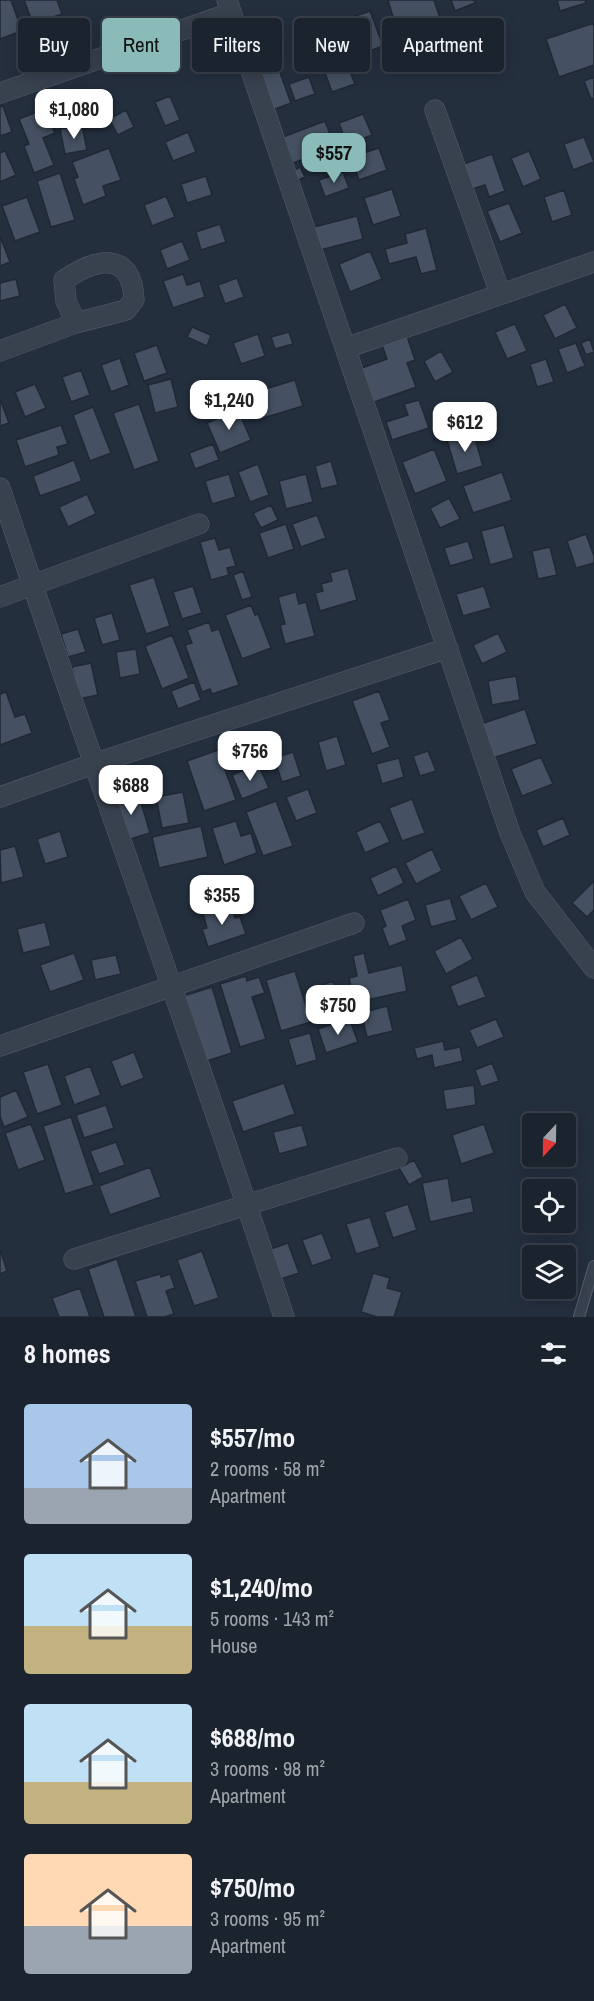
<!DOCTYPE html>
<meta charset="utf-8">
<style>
:root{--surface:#1b232e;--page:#282f3a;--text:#f1f3f6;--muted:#a0a4aa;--line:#39404a;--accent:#8bbbb9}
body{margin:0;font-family:"Archivo Narrow",sans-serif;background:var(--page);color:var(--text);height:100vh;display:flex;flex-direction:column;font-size:22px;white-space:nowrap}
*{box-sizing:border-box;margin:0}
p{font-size:20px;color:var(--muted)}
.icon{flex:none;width:33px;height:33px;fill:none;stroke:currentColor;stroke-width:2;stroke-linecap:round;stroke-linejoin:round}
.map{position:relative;height:1317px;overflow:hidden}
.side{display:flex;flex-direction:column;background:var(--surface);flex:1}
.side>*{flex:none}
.guide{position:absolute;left:18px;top:18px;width:558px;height:54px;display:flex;gap:12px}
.needle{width:39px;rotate:202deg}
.buttons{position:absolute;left:522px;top:1113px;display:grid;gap:12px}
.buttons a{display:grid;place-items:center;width:54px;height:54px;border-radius:6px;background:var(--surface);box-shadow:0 3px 15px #0003,0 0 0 2px var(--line);font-size:30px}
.price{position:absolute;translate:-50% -51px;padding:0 14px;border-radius:12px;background:#fff;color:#222;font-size:20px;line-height:39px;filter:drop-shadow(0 2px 3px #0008)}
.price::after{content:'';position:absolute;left:50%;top:36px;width:18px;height:14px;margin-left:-9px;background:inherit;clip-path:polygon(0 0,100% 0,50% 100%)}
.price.selected{background:var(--accent);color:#111}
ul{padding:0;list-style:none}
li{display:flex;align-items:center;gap:18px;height:150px;padding:0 24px}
li span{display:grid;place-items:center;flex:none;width:168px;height:120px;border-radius:6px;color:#555}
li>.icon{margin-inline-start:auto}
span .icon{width:72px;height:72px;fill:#fffc;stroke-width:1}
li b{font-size:26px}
h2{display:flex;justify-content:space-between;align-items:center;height:72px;padding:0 24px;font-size:26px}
.chip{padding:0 21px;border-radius:6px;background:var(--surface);box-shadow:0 3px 15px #0003,0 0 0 2px var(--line);font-size:21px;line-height:54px}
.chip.selected{background:var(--accent);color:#111}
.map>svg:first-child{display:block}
</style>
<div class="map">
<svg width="594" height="1317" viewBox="0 0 594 1317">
<rect width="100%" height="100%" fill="#242f3e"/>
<!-- building -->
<path fill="#455162" stroke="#1f2835" stroke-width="1.5" d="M0 0H11L22 31 0 39Z
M24 0H57L62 14 33 24Z
M388 0H434L443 27 419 34 414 18 395 24Z
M451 0H474L475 3 455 11Z
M557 0H585L586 3 560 11Z
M370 11 383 46 359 55 355 42 343 46 335 23Z
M594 23V65L559 77 546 39Z
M275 59 291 103 270 111 255 66Z
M346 62 355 84 332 92 324 70Z
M309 77 315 94 295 101 289 84Z
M594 77V98L591 99 584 81Z
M170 96 180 120 165 126 155 102Z
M3 106 12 132 0 136V107Z
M45 109 55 133 43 138 54 165 34 173 24 146 29 144 19 119Z
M126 110 134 127 118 135 109 119Z
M363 114 372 135 347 145 339 123Z
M325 121 335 148 293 163 283 137Z
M82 125 87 150 65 154 60 129Z
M188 132 196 152 173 161 165 142Z
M584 137 594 162 573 170 564 144Z
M109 148 121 180 103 186 106 196 83 205 74 179 78 177 72 162Z
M379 148 387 170 359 180 351 157Z
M5 151 16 175 0 182V153Z
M529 151 541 179 523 187 511 158Z
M492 154 505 191 489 197 485 185 472 189 464 164Z
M328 159 333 168 323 173 318 164Z
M300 167 305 177 295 181 291 172Z
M343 172 349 188 325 197 319 180Z
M60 173 75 220 51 227 37 181Z
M206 176 212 195 187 203 181 184Z
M392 189 401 216 373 225 364 198Z
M564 190 572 215 552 222 544 197Z
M166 196 175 217 152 226 144 205Z
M27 197 40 232 15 241 2 206Z
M509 203 522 233 500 242 487 211Z
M357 216 363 239 320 250 314 227Z
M220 224 226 242 201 250 196 232Z
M426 228 437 270 421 274 416 257 389 264 385 249 407 243 405 234Z
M0 236 10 262 0 266Z
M182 241 190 260 167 269 160 250Z
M370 251 382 279 350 292 339 264Z
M183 274 187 285 200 281 205 297 173 308 163 281Z
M237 278 244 297 225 304 218 285Z
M16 279 20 296 0 301V283Z
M565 304 577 328 555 339 543 315Z
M515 324 527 351 507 359 495 332Z
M192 327 211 335 207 346 187 337Z
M289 332 293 344 275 349 271 337Z
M258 334 265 356 241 364 233 343Z
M407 336 415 360 407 363 416 387 369 404 356 370 387 359 382 345Z
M590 339 594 352 586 355 581 343Z
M576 343 585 366 567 373 558 349Z
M157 345 167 373 144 381 134 353Z
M441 351 453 372 435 382 424 361Z
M120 358 129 385 111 392 101 365Z
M546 359 554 382 537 387 530 364Z
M81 370 90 395 71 402 62 377Z
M171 379 178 407 155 413 148 385Z
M295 380 303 406 260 419 252 393Z
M35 384 46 408 25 417 15 392Z
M0 399 9 423 0 426Z
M419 400 429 428 392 440 386 422 408 415 404 404Z
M139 404 159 461 134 470 113 413Z
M93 407 111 453 90 461 73 415Z
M238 410 251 440 220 453 207 423Z
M61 425 68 444 57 447 59 455 25 467 16 440Z
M473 432 483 466 457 474 447 440Z
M213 444 219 460 195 469 189 453Z
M434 449 447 481 415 494 402 462Z
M74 460 82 481 40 496 33 476Z
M331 461 338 485 321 489 315 466Z
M258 464 269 495 250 502 238 472Z
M502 472 512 500 473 513 463 486Z
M229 474 236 497 212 504 205 481Z
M306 474 313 502 286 509 279 481Z
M87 494 96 514 68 527 59 507Z
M449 498 460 519 440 528 430 508Z
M271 505 278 520 261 528 253 513Z
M317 515 326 538 301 547 292 524Z
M286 524 294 549 268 558 259 533Z
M504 525 514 558 490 565 481 531Z
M586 534 594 556V563L576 568 567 541Z
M215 538 219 550 230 547 236 566 227 568 229 575 211 580 200 542Z
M468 541 474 559 450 566 444 548Z
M550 547 557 575 538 579 532 551Z
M348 568 357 600 320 611 315 593 323 591 321 584 332 581 330 573Z
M243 571 252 597 242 600 233 575Z
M154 577 170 626 146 634 129 585Z
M193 586 202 613 182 619 173 592Z
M484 586 491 608 463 616 456 594Z
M296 592 299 604 306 602 315 636 285 644 280 625 285 624 278 597Z
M251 605 255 615 258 614 271 648 242 659 225 615Z
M112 613 120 640 102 645 94 618Z
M209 622 212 631 219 629 239 685 212 694 210 689 202 692 185 645 192 643 187 630Z
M78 629 86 652 68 657 61 634Z
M498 633 507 652 482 664 473 645Z
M172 635 189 678 162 689 145 646Z
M136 649 140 674 120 678 116 652Z
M91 663 98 695 79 699 72 667Z
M516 676 520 700 492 705 488 681Z
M194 682 201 700 178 709 171 691Z
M379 691 390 720 381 723 390 747 372 754 352 701Z
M6 692 15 717 25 714 32 733 0 745V694Z
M525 709 537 744 489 759 478 725Z
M337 736 346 765 326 771 318 742Z
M218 750 236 800 204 811 187 761Z
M428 751 436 771 420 776 413 756Z
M293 752 301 776 282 782 274 758Z
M541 757 553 784 522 796 511 769Z
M399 758 404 777 382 784 376 764Z
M258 764 269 788 242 799 232 775Z
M308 789 317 813 296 821 286 797Z
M138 792 150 833 124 841 111 800Z
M183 792 189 823 162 828 156 797Z
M412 799 425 833 402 841 389 808Z
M276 801 293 846 263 856 246 812Z
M563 818 570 835 543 847 536 830Z
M236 821 241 836 251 833 257 853 224 865 212 828Z
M380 821 390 842 365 853 356 832Z
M201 826 208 857 159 868 152 837Z
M60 831 68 857 45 864 37 839Z
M15 846 24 877 1 883 0 850Z
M432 849 442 871 416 884 405 863Z
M396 866 404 883 378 896 370 878Z
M594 881V910L587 917 572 903Z
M486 883 498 907 471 920 459 896Z
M450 898 457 920 431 927 425 905Z
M408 899 416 920 402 926 407 940 389 947 382 928 386 926 380 910Z
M230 904 235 918 240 917 246 934 208 947 202 929 207 928 203 913Z
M45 922 51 946 23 953 17 929Z
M461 937 473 959 446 974 434 951Z
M74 953 84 980 50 992 40 965Z
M364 953 369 973 402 965 407 991 354 1003 349 978 357 976 353 956Z
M116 955 121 974 95 980 91 960Z
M295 971 311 1022 281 1031 266 980Z
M477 975 486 997 458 1007 450 986Z
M246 976 247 981 259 977 265 993 252 997 266 1039 240 1047 220 984Z
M333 981 344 1012 320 1021 308 990Z
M212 987 232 1053 200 1063 180 997Z
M387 1006 393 1031 367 1037 361 1013Z
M349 1018 358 1042 326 1053 318 1029Z
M496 1019 504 1037 477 1048 469 1030Z
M310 1033 317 1060 296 1066 288 1039Z
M443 1041 445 1050 460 1047 463 1061 434 1068 432 1055 417 1059 414 1048Z
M134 1052 144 1078 121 1087 111 1061Z
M492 1063 499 1081 481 1087 475 1070Z
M48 1064 62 1105 37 1114 23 1072Z
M90 1066 101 1095 74 1105 64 1076Z
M284 1083 295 1114 243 1132 232 1101Z
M474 1085 476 1105 446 1110 443 1090Z
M16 1090 28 1117 4 1127 0 1116V1097Z
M106 1105 114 1128 84 1138 76 1115Z
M71 1117 94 1185 65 1194 43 1126Z
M31 1124 45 1160 18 1170 5 1133Z
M484 1124 494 1153 461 1164 452 1135Z
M302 1125 308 1146 279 1154 273 1132Z
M116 1142 125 1165 99 1174 90 1151Z
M414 1160 423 1177 409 1185 399 1168Z
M150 1167 161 1197 110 1215 99 1186Z
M448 1178 452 1201 471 1197 474 1212 430 1222 422 1183Z
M408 1204 417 1230 393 1238 384 1212Z
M370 1217 380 1247 356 1254 346 1224Z
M322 1233 332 1259 312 1266 302 1240Z
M288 1243 299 1273 278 1280 268 1250Z
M0 1249 7 1271 0 1274Z
M202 1251 219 1298 194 1306 177 1260Z
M117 1259 136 1317H104L88 1269Z
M373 1273 390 1278 387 1288 402 1292 394 1317H377L361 1312Z
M160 1274 161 1277 170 1274 175 1288 166 1291 174 1314 164 1317H147L135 1281Z
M80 1288 90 1317H59L52 1298Z"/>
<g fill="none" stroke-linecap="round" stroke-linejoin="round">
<defs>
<path id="lane" d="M579 1317 594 1266"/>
<path id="street" d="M227 0 510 833 535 892 594 968
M0 93 231 13
M435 110 500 293
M346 348 594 262
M0 351 76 323 126 310 134 300C132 249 95 259 64 280L66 301 76 323
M0 488C92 765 193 1039 284 1317
M0 597 199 524
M0 797 93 764 448 648
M0 1046 354 923
M74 1259 397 1158"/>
</defs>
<!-- lane casing -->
<use href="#lane" stroke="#565f6c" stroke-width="12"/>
<!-- street casing -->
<use href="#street" stroke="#565f6c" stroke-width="21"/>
<!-- lane -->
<use href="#lane" stroke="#38414e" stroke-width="10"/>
<!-- street -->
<use href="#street" stroke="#38414e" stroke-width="20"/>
</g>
</svg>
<div class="buttons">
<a><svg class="needle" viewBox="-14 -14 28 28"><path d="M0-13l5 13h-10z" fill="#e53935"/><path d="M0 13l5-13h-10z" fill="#a0a4aa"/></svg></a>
<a><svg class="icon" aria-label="locate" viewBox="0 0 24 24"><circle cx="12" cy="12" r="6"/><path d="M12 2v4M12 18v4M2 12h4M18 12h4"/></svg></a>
<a><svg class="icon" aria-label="layers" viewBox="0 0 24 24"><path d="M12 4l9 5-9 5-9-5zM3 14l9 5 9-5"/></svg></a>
</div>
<b class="price" style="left:74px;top:140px">$1,080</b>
<b class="price selected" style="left:334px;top:184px">$557</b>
<b class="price" style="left:229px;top:431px">$1,240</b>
<b class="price" style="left:465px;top:453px">$612</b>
<b class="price" style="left:250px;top:782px">$756</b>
<b class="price" style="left:131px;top:816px">$688</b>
<b class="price" style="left:222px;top:926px">$355</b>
<b class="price" style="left:338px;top:1036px">$750</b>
<div class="guide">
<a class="chip">Buy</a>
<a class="chip selected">Rent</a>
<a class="chip">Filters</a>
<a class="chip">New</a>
<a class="chip">Apartment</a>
</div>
</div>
<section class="side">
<h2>8 homes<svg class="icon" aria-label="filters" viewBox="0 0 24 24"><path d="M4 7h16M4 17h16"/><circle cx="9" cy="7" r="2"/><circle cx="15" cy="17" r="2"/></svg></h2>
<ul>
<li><span style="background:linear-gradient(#a9c7e8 70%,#9aa5b1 0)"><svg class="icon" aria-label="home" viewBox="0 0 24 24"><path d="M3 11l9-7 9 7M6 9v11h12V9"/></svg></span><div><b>$557/mo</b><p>2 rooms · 58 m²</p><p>Apartment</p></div></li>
<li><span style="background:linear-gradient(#bfe0f5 60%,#c2b280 0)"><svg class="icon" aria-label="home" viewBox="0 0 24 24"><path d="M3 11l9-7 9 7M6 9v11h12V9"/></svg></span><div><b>$1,240/mo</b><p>5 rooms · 143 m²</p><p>House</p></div></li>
<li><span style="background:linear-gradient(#bfe0f5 65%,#c2b280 0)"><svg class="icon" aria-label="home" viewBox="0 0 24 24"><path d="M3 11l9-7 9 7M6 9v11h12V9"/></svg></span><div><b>$688/mo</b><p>3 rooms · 98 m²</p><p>Apartment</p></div></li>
<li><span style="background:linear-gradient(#ffd9b3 60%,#9aa5b1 0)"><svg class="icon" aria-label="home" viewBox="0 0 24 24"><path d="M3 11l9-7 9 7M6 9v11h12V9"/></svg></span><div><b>$750/mo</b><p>3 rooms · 95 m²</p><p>Apartment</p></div></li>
</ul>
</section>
